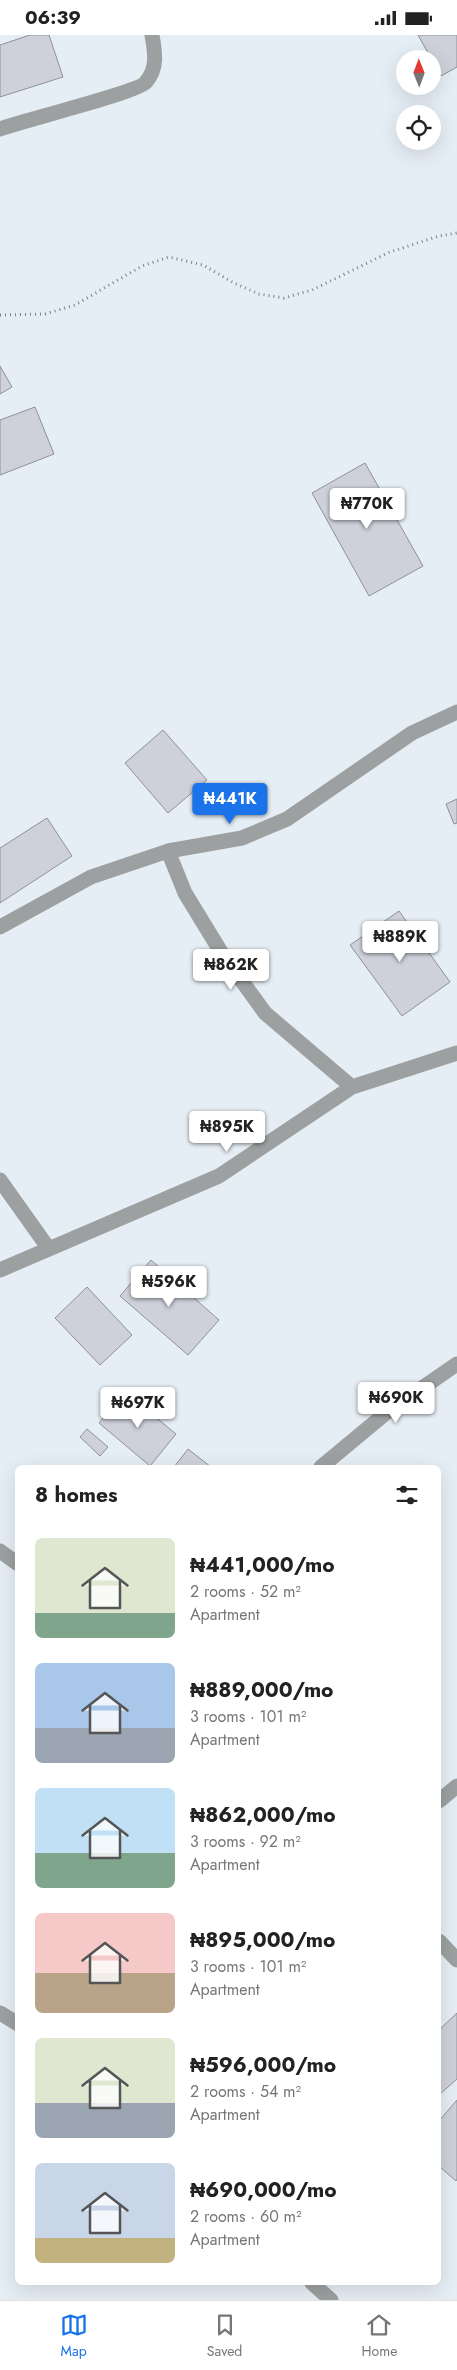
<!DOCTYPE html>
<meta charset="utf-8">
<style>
:root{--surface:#fff;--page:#f2f2f2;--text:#222;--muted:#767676;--line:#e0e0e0;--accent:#1a73e8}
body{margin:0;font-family:Jost,sans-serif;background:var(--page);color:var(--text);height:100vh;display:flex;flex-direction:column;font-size:19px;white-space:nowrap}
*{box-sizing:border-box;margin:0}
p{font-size:16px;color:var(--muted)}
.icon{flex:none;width:28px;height:28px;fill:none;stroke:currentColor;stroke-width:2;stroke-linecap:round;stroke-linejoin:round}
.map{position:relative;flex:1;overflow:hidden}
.side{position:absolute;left:15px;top:1430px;width:426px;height:820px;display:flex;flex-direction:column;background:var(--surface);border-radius:8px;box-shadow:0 5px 20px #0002}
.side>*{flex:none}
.needle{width:32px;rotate:359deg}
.buttons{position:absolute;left:396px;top:15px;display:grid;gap:10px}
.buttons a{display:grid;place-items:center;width:45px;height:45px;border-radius:50%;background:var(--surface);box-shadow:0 5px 20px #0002;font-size:25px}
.price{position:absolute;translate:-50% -42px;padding:0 11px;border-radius:5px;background:#fff;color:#222;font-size:16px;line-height:32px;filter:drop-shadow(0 1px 2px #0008)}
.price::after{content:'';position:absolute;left:50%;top:30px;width:15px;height:11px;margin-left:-8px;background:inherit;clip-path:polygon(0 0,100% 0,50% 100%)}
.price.active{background:var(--accent);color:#fff}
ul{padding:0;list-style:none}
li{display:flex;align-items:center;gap:15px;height:125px;padding:0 20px}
li span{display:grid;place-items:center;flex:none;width:140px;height:100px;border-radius:8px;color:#555}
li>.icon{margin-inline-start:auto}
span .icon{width:60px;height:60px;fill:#fffc;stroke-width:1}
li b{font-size:21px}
h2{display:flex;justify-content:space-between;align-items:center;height:60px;padding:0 20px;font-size:21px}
.status{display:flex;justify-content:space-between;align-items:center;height:35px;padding:0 25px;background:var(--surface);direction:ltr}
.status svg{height:14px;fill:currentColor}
.tabs{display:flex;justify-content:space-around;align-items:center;height:70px;border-top:1px solid var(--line);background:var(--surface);font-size:14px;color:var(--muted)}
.tabs a{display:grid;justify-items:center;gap:2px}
.tabs .active{color:var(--accent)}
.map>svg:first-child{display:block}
</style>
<div class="status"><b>06:39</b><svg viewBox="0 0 49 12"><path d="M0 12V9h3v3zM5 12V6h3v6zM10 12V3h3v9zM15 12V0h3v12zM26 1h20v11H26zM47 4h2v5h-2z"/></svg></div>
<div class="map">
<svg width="457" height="2265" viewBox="0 0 457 2265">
<rect width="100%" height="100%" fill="#e6eef5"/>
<!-- building -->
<path fill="#ced0da" stroke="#8f919a" d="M30 0H49L63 42 0 62V10Z
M418 0H457V32L441 41Z
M0 331 12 352 0 359Z
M35 372 54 419 0 440V385Z
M365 428 423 531 369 561 312 458Z
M163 695 207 745 168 778 125 728Z
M457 764V788L454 789 446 769Z
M47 783 72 821 0 868V813Z
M399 876 450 947 402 981 350 910Z
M151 1225 219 1285 188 1320 120 1261Z
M87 1252 132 1300 100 1330 55 1283Z
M125 1357 176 1399 150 1431 99 1388Z
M87 1394 108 1412 100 1421 80 1402Z
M188 1414 211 1432H174Z
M457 1978V2044L439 2060V1995Z
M457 2065V2144L456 2146 439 2131V2086Z"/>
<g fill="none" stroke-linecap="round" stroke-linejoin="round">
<!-- path -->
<path stroke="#7c8186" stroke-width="3" stroke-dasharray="1 4" stroke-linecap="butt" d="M0 280 45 279 75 270 142 231 169 222 203 230 234 248 259 259 284 263 312 255 390 217 439 201 457 198"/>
<!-- street -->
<path stroke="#9ca0a1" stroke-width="15" d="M0 94C21 86 139 57 146 47 158 33 155 17 152 0
M168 816 185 858 221 917 265 978 352 1052
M0 892 91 842 168 816 242 803 287 784 412 698 457 677
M0 1145 49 1214
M0 1235 219 1141 352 1052 457 1018
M321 1432 386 1378 457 1329
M0 1516 18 1529
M439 1766 457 1751
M439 1906 457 1925
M0 1978 18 1989
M312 2248 331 2265"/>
</g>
</svg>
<div class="buttons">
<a><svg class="needle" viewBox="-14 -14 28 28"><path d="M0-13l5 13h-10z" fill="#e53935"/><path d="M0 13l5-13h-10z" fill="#767676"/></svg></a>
<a><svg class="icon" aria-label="locate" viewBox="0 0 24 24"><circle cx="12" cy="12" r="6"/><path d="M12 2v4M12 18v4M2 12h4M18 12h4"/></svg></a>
</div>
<b class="price" style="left:367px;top:495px">₦770K</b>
<b class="price active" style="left:230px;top:790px">₦441K</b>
<b class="price" style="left:400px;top:928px">₦889K</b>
<b class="price" style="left:231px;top:956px">₦862K</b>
<b class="price" style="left:227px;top:1118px">₦895K</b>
<b class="price" style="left:169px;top:1273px">₦596K</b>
<b class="price" style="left:396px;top:1389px">₦690K</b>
<b class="price" style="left:138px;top:1394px">₦697K</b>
<section class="side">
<h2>8 homes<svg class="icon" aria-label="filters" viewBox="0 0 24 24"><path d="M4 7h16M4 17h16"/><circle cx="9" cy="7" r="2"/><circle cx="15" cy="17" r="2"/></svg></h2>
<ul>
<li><span style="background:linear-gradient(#dfe7d0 75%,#7fa58c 0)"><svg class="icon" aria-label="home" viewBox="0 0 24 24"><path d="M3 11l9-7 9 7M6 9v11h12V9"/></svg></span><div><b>₦441,000/mo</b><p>2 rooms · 52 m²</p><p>Apartment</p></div></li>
<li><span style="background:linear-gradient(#a9c7e8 65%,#9aa5b1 0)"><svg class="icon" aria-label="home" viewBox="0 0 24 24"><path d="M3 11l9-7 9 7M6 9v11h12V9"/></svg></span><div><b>₦889,000/mo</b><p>3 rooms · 101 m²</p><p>Apartment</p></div></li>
<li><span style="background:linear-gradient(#bfe0f5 65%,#7fa58c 0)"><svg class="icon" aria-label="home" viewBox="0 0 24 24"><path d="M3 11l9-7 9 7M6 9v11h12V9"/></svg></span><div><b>₦862,000/mo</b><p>3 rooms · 92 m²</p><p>Apartment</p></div></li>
<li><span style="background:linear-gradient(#f6c9c9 60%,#b9a48a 0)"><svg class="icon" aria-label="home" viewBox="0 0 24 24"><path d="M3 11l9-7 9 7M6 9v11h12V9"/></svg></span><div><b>₦895,000/mo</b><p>3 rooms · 101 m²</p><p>Apartment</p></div></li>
<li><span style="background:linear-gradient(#dfe7d0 65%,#9aa5b1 0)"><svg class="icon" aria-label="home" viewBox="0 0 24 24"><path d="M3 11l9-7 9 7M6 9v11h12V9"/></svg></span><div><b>₦596,000/mo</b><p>2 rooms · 54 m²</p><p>Apartment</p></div></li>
<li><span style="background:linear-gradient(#c9d6e8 75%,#c2b280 0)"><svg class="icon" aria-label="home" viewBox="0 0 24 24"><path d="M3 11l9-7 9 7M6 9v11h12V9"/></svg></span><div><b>₦690,000/mo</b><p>2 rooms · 60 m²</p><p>Apartment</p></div></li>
</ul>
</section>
</div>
<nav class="tabs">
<a class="active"><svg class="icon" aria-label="map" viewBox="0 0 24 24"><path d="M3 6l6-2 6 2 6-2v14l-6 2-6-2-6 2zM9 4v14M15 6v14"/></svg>Map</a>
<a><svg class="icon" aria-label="saved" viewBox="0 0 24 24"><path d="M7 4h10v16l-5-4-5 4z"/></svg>Saved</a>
<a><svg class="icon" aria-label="home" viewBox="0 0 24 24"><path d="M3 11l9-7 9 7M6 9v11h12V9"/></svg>Home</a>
</nav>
